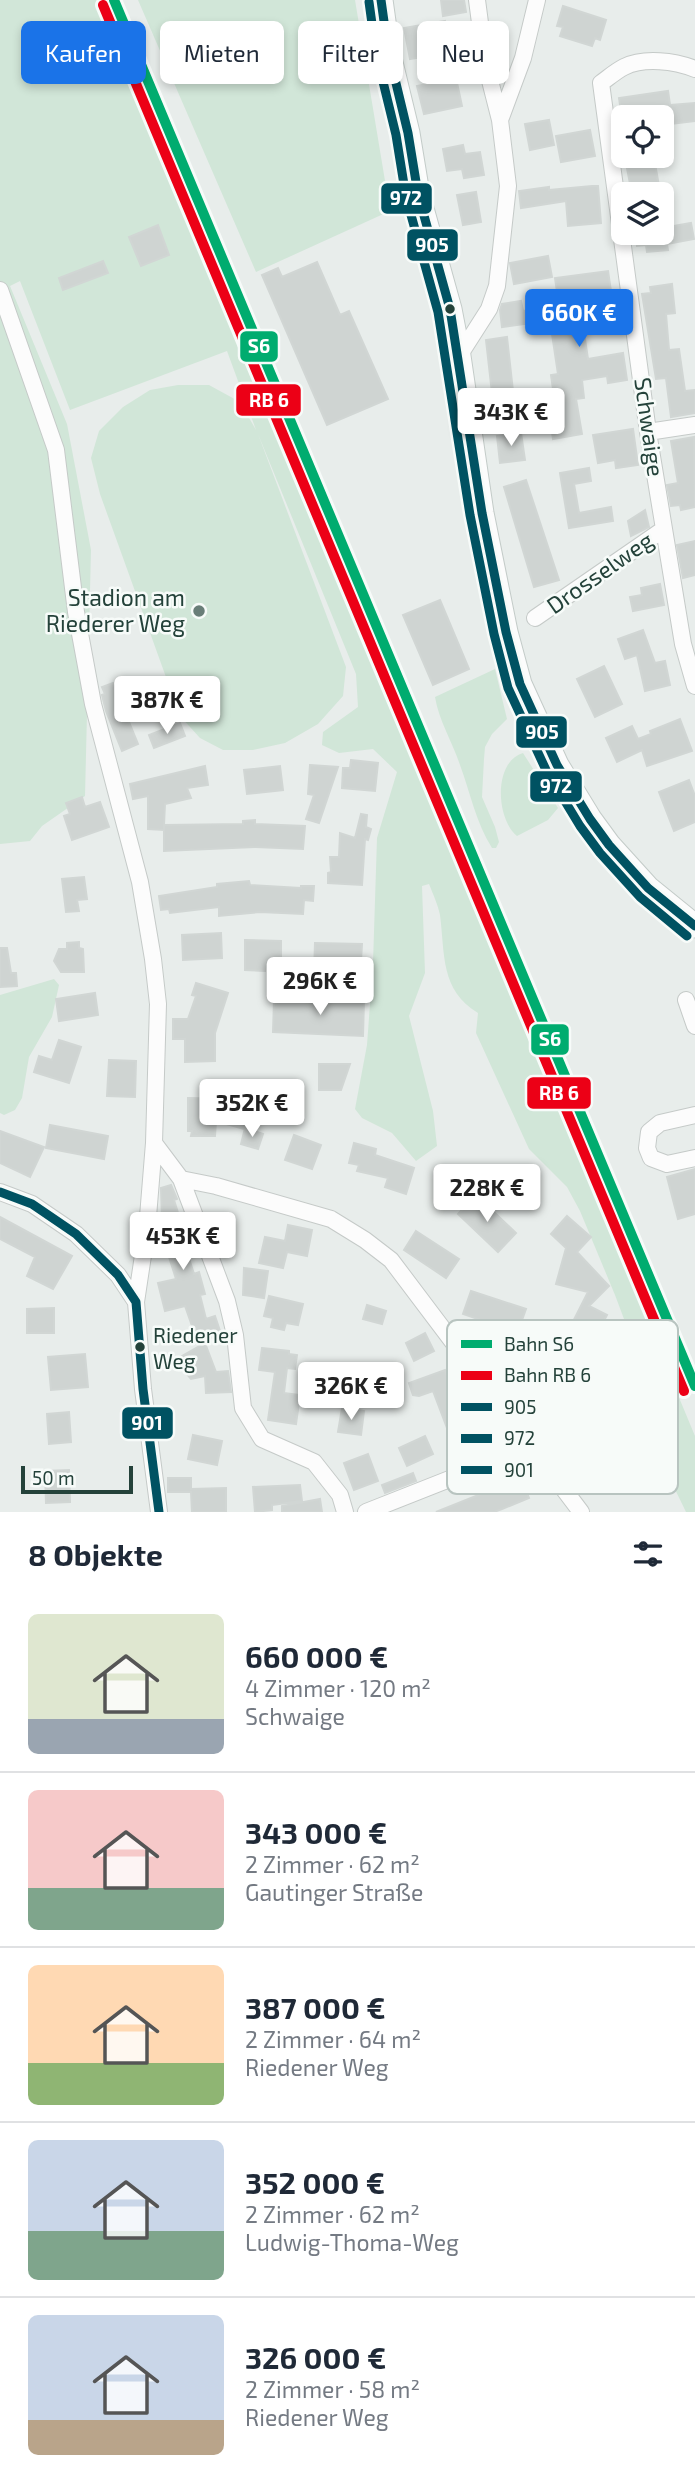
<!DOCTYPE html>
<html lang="de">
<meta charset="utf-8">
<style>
:root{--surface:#fff;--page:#f6f6f7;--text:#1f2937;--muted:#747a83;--line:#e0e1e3;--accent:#1a73e8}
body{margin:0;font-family:"Exo 2",sans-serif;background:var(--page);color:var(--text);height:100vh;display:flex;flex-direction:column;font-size:26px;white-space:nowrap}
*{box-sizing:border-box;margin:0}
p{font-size:23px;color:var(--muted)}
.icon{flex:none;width:38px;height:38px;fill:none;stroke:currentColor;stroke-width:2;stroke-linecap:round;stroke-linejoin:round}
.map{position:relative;height:1512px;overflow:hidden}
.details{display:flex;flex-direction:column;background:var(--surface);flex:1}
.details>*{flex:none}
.hud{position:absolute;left:21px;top:21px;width:654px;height:63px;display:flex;gap:14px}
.tools{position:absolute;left:611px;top:105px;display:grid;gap:14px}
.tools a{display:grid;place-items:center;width:63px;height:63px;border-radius:10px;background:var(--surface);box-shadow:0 4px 10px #0003;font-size:35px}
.scale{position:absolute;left:21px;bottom:18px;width:112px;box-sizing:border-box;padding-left:7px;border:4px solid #24423a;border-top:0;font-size:19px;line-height:24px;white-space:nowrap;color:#24423a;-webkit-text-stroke:5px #f7fbf9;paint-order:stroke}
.price{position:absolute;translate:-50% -60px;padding:0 16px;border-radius:7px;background:#fff;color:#222;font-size:23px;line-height:46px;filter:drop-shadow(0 2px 4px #0008)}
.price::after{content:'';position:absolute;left:50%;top:42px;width:21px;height:16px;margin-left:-10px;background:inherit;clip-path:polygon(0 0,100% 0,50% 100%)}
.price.on{background:var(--accent);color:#fff}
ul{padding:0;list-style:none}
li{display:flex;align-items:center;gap:21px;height:175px;padding:0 28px}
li+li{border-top:2px solid var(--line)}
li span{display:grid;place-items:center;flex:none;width:196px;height:140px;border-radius:10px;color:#555}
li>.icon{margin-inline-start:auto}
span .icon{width:84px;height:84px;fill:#fffc;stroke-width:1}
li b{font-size:30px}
h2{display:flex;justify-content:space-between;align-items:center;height:84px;padding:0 28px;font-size:30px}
.chip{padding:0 24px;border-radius:10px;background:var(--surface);box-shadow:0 4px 10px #0003;font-size:24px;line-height:63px}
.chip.on{background:var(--accent);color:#fff}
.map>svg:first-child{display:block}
</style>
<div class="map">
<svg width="695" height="1512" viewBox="0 0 695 1512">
<rect width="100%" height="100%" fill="#e8edeb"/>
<!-- green -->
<path fill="#d1e6d8" d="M0 0H101L265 401 397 705 438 819 489 930 565 1111 638 1299 695 1436V1512H686L669 1477 657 1459 654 1430V1399L615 1295 580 1211 567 1187 529 1149 476 1033 478 1013C440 990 445 954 440 915 438 905 433 894 429 884L422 886 425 973 409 1016 433 1111 437 1146 416 1161 392 1133 362 1118 355 1109 367 1045 373 963 377 838 397 772 373 749 339 753 322 745 323 732 358 707 356 674 258 434 346 667 343 696 318 724 285 743 253 750H223L200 738 180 716 100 494 91 458 99 431 123 407 150 390 178 385H209L240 402 256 430 227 351 70 410 20 281 10 286 67 424 91 550 85 796 42 826 30 841 0 844Z
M138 0H355L390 211 256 272Z
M495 669 507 719 492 734 485 747 484 759 482 797 495 827 499 842 496 848H492C476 823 470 792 460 765 452 741 439 721 435 697Z
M523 753 558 808 548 820 517 836C496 819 493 762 523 753Z
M54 979 59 985 52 1017 29 1057 22 1098 15 1110 4 1115 0 1113V995Z"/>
<!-- building -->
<path fill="#cfd4d2" stroke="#d1d6d4" stroke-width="2" d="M441 0H464L466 12 443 16Z
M563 6 606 20 600 40 595 38 592 46 560 36 563 27 557 26Z
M445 21 451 52 410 59 404 28Z
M473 53 476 67 458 71 455 57Z
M456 78 462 106 424 114 417 86Z
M668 91 670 105 695 103V121L663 125 662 117H622L619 98Z
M549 120 554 145 530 150 525 124Z
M590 130 595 156 561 162 556 136Z
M463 145 465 154 480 152 484 175 464 178 462 169 447 171 443 149Z
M654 158 659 186 645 188 646 194H632L626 163Z
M592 186H598L601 223 568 226 566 201 521 208 519 191 549 187V190Z
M476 192 481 222 463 225 457 195Z
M691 223 694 239 667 244 668 250 647 252 646 245 637 246 636 233H662V228Z
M158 225 169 255 141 266 129 237Z
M548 256 552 277 514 284 510 263Z
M103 261 108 273 63 290 59 278Z
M317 262 340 315 349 311 388 399 327 425 262 275 278 268 282 277Z
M608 271 612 298 597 301 598 311 581 313 588 359 623 353 627 380 608 383 607 376 582 380 584 398 576 399 582 434 553 439 550 418 557 417 551 375 558 374 552 334 563 332 555 278Z
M672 284 675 313 666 314 669 350 679 349 685 391 695 390V413L671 417 666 378 656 379 642 294 651 293 650 287Z
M521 301 523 311 530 310 532 323 502 327 500 310 502 304Z
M507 337 514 400 493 402 486 340Z
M633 429 638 465 616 468 615 460 598 463 593 435Z
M521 433 525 460 500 463 497 436Z
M694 437 695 507 681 510 680 505 671 506 667 485 678 483 671 441Z
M589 468 591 481 574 484 579 513 611 507 613 521 569 528 560 473Z
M526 480 559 580 534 587 504 487Z
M645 510 649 527 631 536 628 521Z
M695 541V575L683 578 677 545Z
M660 584 664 605 633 611 630 597 642 595 641 588Z
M440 600 469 669 433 685 403 615Z
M643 630 655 663 665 661 670 685 645 691 637 655 625 659 618 639Z
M604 666 622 704 595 717 577 679Z
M113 683 138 744 122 751 106 711 102 695 105 694 102 687Z
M680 719 692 751 647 766 642 750 617 762 606 738 632 726 638 739 651 734 650 731Z
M180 723 185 736 154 748 149 735Z
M351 760 378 763 375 791 342 788 343 768H350Z
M310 765 338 767 319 823 306 819 314 795 308 794Z
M205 766 208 785 187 788 191 798 165 804 164 825 243 824V821L255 820V824L305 826 303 849 255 847 164 851V826V830L148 829V796L133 799 130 784Z
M280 766 283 790 247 794 244 770Z
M689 780 695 796V822L674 831 659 792Z
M82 797 85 807 100 802 109 827 72 840 64 816 70 814 66 803Z
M361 814 367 815 366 827 371 829 368 840 365 839 362 885 328 883V873L331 872 330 857H339L340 833 355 838Z
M84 877 87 899 77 900 79 911 66 912 62 879Z
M249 881 250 885 301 888V886H314L313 901 304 900 303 914 260 912 219 916V907L170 913 169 909 161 910 159 896 217 887V884Z
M221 933 222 958 183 960 182 935Z
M245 940 281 941V963H266L265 971 245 970Z
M79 942V948L83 949 84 972H61L54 961 59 949H67V943Z
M315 943 362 944 361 961H348V974L314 973Z
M0 948H7L11 973H16L17 986 0 987Z
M196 983 228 993 215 1033V1061L185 1062V1039H173V1019H188L196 996 192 995Z
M95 993 98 1015 59 1021 56 999Z
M329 999 364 1000 363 1036 273 1032 274 1000 329 1002Z
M59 1040 81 1047 69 1083 34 1072 39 1056 52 1060Z
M109 1060 136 1061 135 1097 107 1096Z
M319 1064H350L341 1090H319Z
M188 1098 234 1099V1112L248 1116 244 1129 216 1121 215 1136H191L192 1131H188Z
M50 1125 108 1136 104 1159 46 1148Z
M245 1128 263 1134 258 1149 241 1144Z
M0 1131 44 1147 30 1177 0 1163Z
M294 1135 321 1145 312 1169 285 1160Z
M354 1143 376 1149 375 1155 414 1168 406 1194 385 1187 388 1178 357 1171 359 1165 349 1163Z
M695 1169V1214L678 1219 667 1177Z
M171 1185 177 1199 174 1200 190 1251 187 1252 194 1274 199 1272 205 1294 200 1295 206 1319 215 1316 221 1334 198 1343 185 1306 165 1311 158 1283 176 1279 158 1222 162 1220 161 1188Z
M476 1195 516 1233 498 1252 458 1214Z
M567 1216 591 1237 577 1252 609 1286 589 1306 607 1315 579 1369 555 1357 588 1292 556 1284 566 1248 551 1234Z
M0 1217 72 1256 53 1289 27 1276 35 1257 0 1239Z
M288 1225 312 1230 307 1256 287 1252 283 1268 259 1263 265 1237 285 1241Z
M416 1231 459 1259 446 1278 404 1250Z
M244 1268 268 1271 264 1298 243 1295Z
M471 1291 526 1309 511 1351 534 1362 529 1371 584 1399 570 1425 535 1407 542 1392 484 1363 501 1327 463 1314Z
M269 1296 303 1304 298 1325 286 1323 284 1330 271 1327 273 1318 264 1316Z
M367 1305 386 1311 382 1324 363 1319Z
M54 1308V1333H27V1309Z
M425 1333 434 1351 414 1361 406 1343Z
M205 1343 216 1372 228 1371 231 1392 206 1393 205 1376 191 1379 175 1360Z
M262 1348 289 1351V1354L297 1355 295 1369 287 1368 284 1393 300 1395 296 1424 268 1420 275 1372 259 1370Z
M85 1354 88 1387 51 1390 48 1357Z
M445 1370 462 1418 469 1415 475 1433 457 1440 452 1426 447 1428 433 1391 419 1396 413 1395 409 1383Z
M342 1408 364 1411 361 1435 338 1432Z
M69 1412 71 1442 49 1444 47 1414Z
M193 1435 222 1441 217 1465 188 1459Z
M425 1436 433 1454 407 1466 399 1448Z
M368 1454 378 1481 354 1490 344 1463Z
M69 1470 70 1502 46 1503 45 1471Z
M413 1473 416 1481 385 1493 382 1485Z
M168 1478H191V1489L226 1488V1512H192L191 1492H168Z
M521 1478 529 1498 502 1509 494 1512H436Z
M300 1485 302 1501 272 1505V1510L255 1512 253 1487Z
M320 1499 322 1512H282V1506Z"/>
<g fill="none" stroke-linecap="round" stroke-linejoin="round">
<defs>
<path id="street" d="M477 0 485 61 500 120
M695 69C675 61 644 57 624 67 616 71 608 78 601 83L648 432 683 644 695 686
M0 290 56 450 76 612 93 704 140 882 153 959 158 1004 154 1143 147 1229 136 1302 143 1389 159 1512
M459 356 489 309 497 286 508 186 500 120 523 58 537 0
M648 432 695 425
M535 618 664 529
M686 1000 695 1026
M695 1115 660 1123 649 1132 647 1148 651 1158 667 1164 695 1158
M154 1143 181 1179 227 1301 235 1335 243 1408 262 1439 314 1462 340 1495 345 1512
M181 1179 216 1186 331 1219 365 1240 391 1260 581 1512
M0 1192 32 1204 76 1234 118 1275 136 1302
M366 1512 533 1446"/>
<path id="secondary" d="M381 0 388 50 408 133 418 194 450 309 459 356 482 513 506 632 520 684 557 765 590 819 609 845 648 888 695 926"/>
</defs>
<!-- street casing -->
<use href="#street" stroke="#c5cac8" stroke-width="18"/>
<!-- secondary casing -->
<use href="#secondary" stroke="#c3cbc8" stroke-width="25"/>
<!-- street -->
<use href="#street" stroke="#fcfcfc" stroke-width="16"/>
<!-- secondary -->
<use href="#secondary" stroke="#fcfcfc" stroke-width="23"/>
<defs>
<path id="bus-1" d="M381 0 388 50 408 133 418 194 450 309 482 513 506 632 520 684 557 765 590 819 609 845 648 888 695 926"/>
<path id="bus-2" d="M369 2 376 53 396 135 406 197 438 312 470 515 494 634 508 688 546 770 580 826 600 853 640 897 687 936"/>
<path id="bus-3" d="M0 1192 32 1204 76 1234 118 1275 136 1302 143 1389 159 1512"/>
</defs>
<!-- bus-1 casing -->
<use href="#bus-1" stroke="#f7fbf9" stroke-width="14"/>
<!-- bus-2 casing -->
<use href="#bus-2" stroke="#f7fbf9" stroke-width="14"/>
<!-- bus-3 casing -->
<use href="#bus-3" stroke="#f7fbf9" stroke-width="14"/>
<!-- bus-1 -->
<use href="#bus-1" stroke="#005262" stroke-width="9"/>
<!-- bus-2 -->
<use href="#bus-2" stroke="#005262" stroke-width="9"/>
<!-- bus-3 -->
<use href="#bus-3" stroke="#005262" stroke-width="9"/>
<defs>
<path id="rail-1" d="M114 0 695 1386"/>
<path id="rail-2" d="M103 5 684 1391"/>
</defs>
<!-- rail-1 casing -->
<use href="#rail-1" stroke="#f7fbf9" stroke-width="16"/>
<!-- rail-2 casing -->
<use href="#rail-2" stroke="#f7fbf9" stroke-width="16"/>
<!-- rail-1 -->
<use href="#rail-1" stroke="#00ac6f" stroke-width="10"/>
<!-- rail-2 -->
<use href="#rail-2" stroke="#ec0016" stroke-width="10"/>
</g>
<!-- markers -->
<g fill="#24423a" stroke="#f7fbf9" stroke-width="2.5">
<circle cx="450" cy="309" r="6"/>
<circle cx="140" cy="1347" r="6"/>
</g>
<circle fill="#697e78" stroke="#f7fbf9" stroke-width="2.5" cx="199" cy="611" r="7"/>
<g text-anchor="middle" stroke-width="5" stroke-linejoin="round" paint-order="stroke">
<!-- bus labels -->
<g font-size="21" fill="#24423a" stroke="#f7fbf9" text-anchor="start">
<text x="153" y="1343">Riedener<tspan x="153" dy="26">Weg</tspan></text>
</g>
<!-- street labels -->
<g font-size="23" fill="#24423a" stroke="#f7fbf9">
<text transform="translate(649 427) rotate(82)" y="8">Schwaige</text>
<text transform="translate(600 573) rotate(-35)" y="8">Drosselweg</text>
</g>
<!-- poi labels -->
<g font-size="23" fill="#24423a" stroke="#f7fbf9" text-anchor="end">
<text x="185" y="606">Stadion am<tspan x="185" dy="26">Riederer Weg</tspan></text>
</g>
</g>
<!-- legend -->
<rect x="447" y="1320" width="231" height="174" rx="10" fill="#f7fbf9" stroke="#b8c4c0" stroke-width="2"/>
<rect x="461" y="1340" width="31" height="8" fill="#00ac6f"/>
<rect x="461" y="1371" width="31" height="9" fill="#ec0016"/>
<rect x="461" y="1403" width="31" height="8" fill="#005262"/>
<rect x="461" y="1434" width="31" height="9" fill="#005262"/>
<rect x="461" y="1466" width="31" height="8" fill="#005262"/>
<g font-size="19" fill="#24423a">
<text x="504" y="1351">Bahn S6</text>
<text x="504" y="1382">Bahn RB 6</text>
<text x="504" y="1414">905</text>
<text x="504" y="1445">972</text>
<text x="504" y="1477">901</text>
</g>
<g stroke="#f7fbf9" stroke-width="2.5">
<rect x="380" y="182" width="53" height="33" rx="7" fill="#005262"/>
<rect x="406" y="228" width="53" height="34" rx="7" fill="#005262"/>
<rect x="239" y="330" width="40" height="33" rx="7" fill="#00ac6f"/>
<rect x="235" y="383" width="67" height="34" rx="7" fill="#ec0016"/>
<rect x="515" y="715" width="53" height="34" rx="7" fill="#005262"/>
<rect x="529" y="770" width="54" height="33" rx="7" fill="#005262"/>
<rect x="530" y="1023" width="40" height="33" rx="7" fill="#00ac6f"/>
<rect x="526" y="1076" width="66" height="34" rx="7" fill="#ec0016"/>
<rect x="121" y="1406" width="53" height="34" rx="7" fill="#005262"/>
</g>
<g font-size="19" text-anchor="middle" font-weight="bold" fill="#fff">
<text x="406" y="205">972</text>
<text x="432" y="252">905</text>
<text x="259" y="353">S6</text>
<text x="269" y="407">RB 6</text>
<text x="542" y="739">905</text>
<text x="556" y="793">972</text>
<text x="550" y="1046">S6</text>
<text x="559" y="1100">RB 6</text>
<text x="147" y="1430">901</text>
</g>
</svg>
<div class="tools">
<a><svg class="icon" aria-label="locate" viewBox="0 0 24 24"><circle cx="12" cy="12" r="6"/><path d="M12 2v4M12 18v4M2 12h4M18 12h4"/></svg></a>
<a><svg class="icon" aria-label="layers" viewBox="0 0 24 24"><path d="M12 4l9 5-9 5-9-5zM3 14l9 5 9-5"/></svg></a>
</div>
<div class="scale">50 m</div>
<b class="price on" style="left:579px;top:349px">660K €</b>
<b class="price" style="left:511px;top:448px">343K €</b>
<b class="price" style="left:167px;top:736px">387K €</b>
<b class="price" style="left:320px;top:1017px">296K €</b>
<b class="price" style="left:252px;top:1139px">352K €</b>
<b class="price" style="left:487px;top:1224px">228K €</b>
<b class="price" style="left:183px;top:1272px">453K €</b>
<b class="price" style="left:351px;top:1422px">326K €</b>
<div class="hud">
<a class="chip on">Kaufen</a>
<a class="chip">Mieten</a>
<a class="chip">Filter</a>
<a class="chip">Neu</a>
</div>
</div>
<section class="details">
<h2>8 Objekte<svg class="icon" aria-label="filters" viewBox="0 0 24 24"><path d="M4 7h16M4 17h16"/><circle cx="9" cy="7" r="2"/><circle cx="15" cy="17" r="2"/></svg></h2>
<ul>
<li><span style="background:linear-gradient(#dfe7d0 75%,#9aa5b1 0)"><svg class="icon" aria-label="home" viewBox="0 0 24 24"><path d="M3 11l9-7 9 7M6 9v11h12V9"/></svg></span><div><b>660 000 €</b><p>4 Zimmer · 120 m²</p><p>Schwaige</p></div></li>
<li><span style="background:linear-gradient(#f6c9c9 70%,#7fa58c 0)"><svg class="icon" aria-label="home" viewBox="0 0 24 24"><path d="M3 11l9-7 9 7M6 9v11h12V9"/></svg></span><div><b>343 000 €</b><p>2 Zimmer · 62 m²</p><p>Gautinger Straße</p></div></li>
<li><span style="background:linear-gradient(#ffd9b3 70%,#8fb573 0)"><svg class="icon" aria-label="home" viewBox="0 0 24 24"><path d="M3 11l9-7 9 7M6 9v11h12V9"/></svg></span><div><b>387 000 €</b><p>2 Zimmer · 64 m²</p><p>Riedener Weg</p></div></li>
<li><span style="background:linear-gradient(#c9d6e8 65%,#7fa58c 0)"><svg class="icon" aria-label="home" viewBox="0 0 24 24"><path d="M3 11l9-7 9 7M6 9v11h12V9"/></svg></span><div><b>352 000 €</b><p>2 Zimmer · 62 m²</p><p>Ludwig-Thoma-Weg</p></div></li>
<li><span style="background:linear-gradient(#c9d6e8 75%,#b9a48a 0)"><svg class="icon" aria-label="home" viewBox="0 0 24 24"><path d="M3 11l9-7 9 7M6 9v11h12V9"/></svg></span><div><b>326 000 €</b><p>2 Zimmer · 58 m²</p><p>Riedener Weg</p></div></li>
</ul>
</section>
